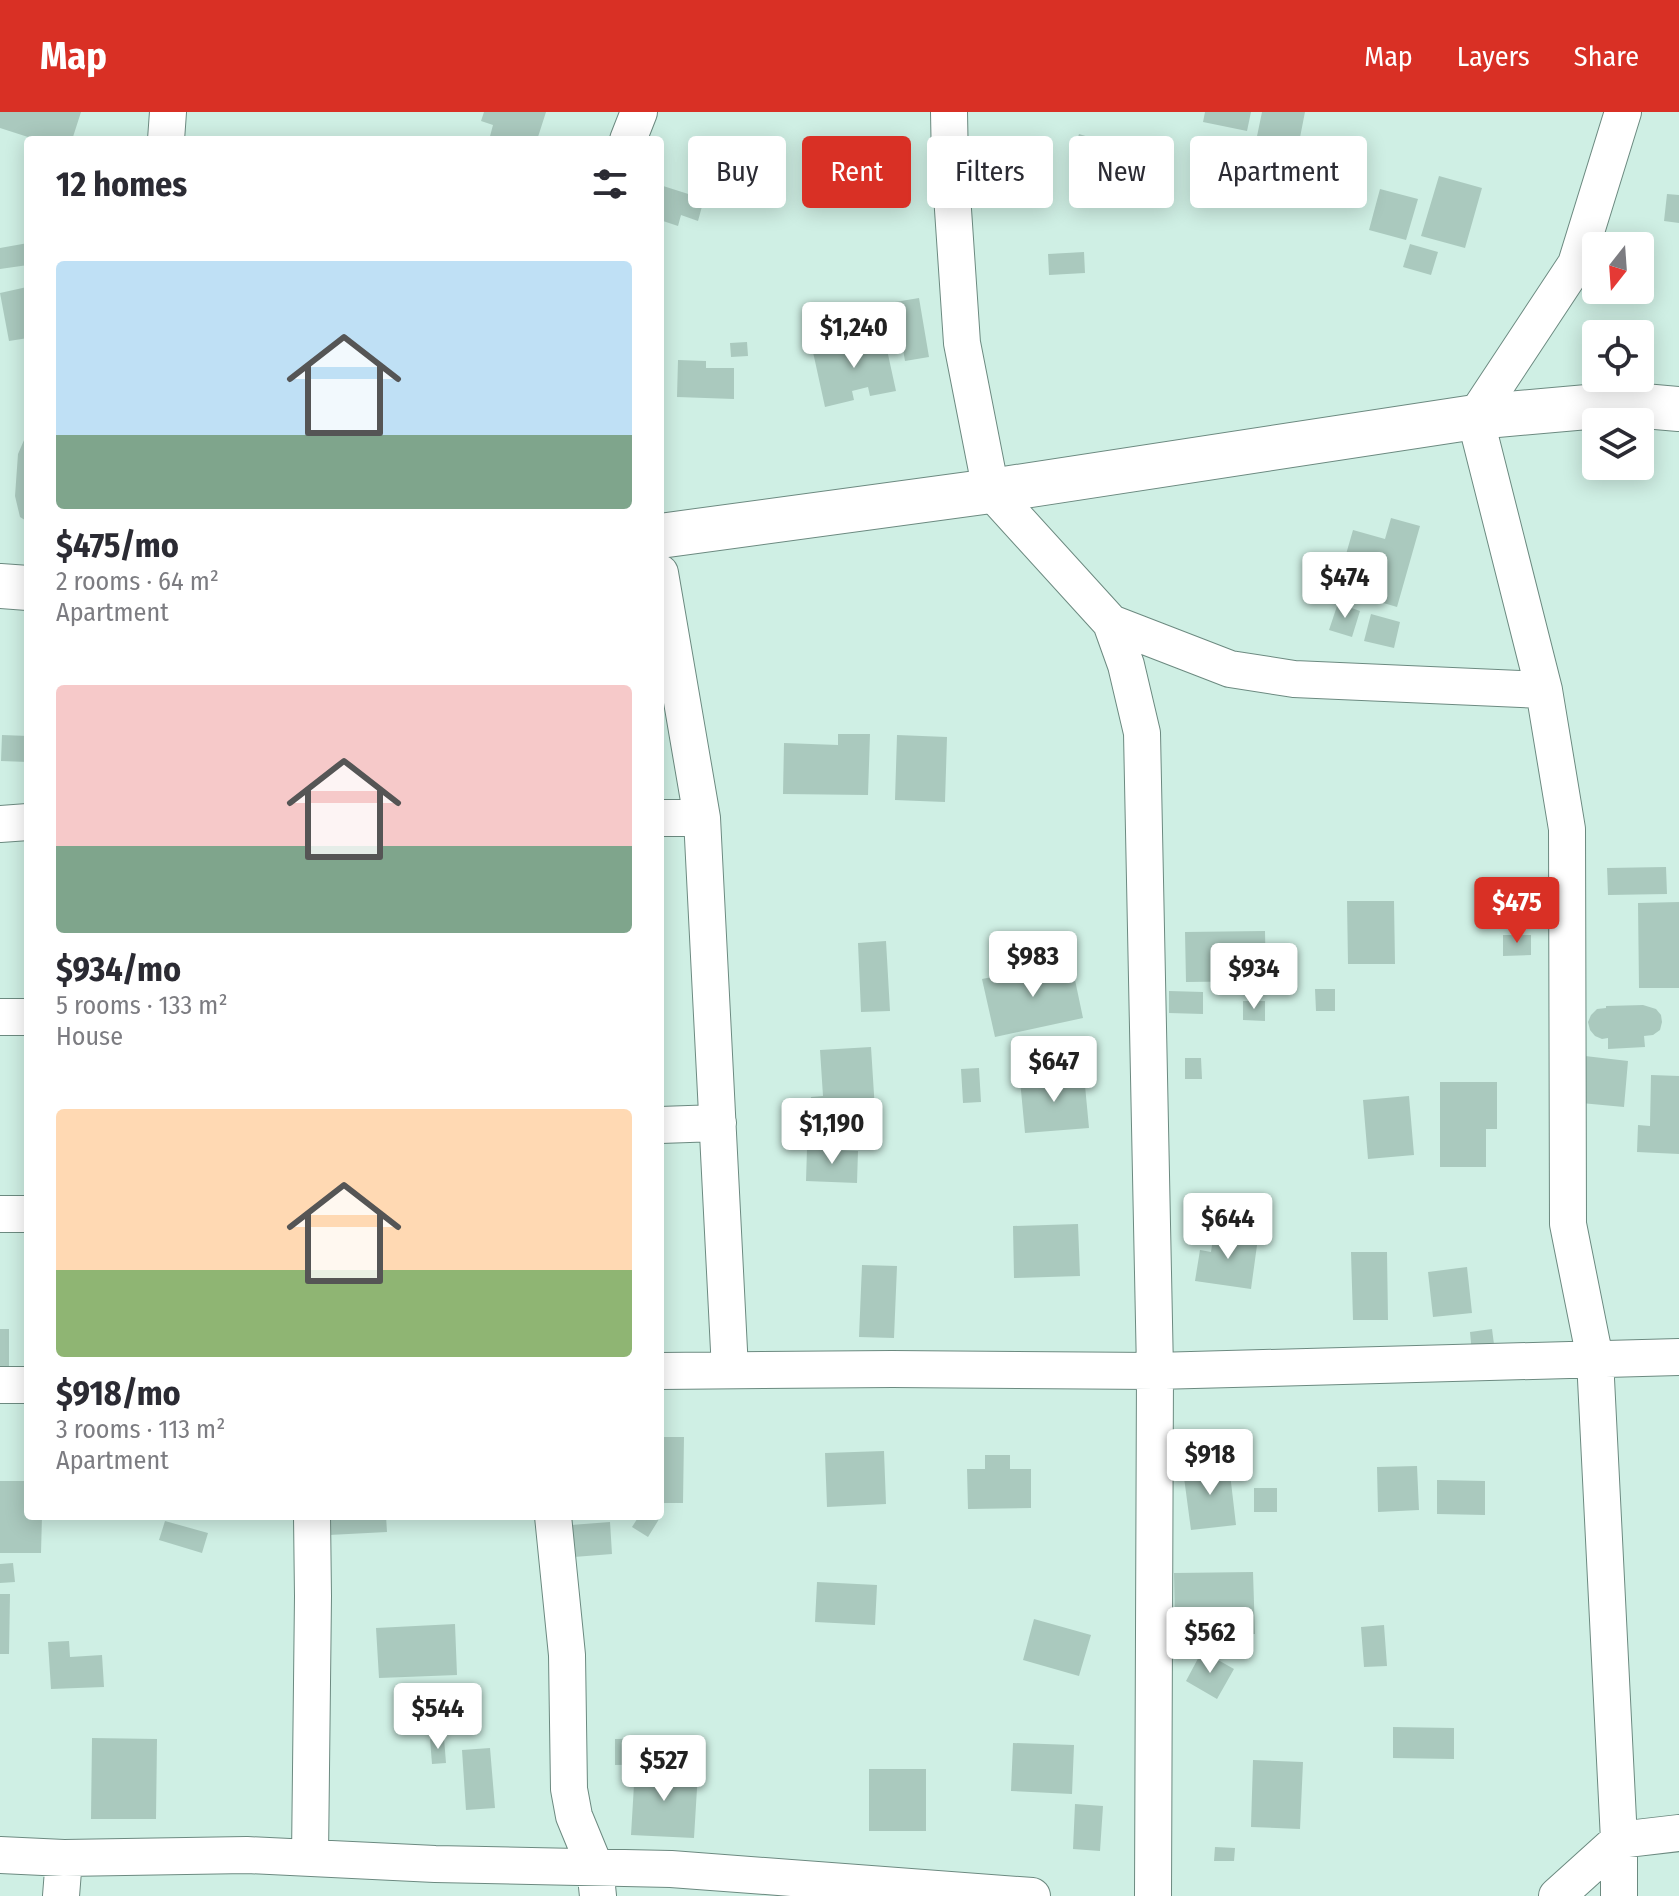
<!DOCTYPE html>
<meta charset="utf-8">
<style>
:root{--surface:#fff;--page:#f2f2f3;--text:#2b2b33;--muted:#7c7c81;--accent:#d93025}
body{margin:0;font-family:"Fira Sans Condensed",sans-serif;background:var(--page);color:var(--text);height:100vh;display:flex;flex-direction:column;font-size:30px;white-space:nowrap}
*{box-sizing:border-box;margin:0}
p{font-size:26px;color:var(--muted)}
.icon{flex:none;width:44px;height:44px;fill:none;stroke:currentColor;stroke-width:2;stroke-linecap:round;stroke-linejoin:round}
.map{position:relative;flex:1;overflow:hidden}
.details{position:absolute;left:24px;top:24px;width:640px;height:1384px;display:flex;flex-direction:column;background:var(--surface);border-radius:8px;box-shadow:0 4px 20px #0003}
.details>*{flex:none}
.hud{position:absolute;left:688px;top:24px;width:760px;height:72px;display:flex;gap:16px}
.needle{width:52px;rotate:197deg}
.tools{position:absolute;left:1582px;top:120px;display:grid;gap:16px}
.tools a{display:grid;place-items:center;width:72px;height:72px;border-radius:8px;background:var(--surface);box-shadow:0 4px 20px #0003;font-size:40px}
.price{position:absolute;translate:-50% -68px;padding:0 18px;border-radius:8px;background:#fff;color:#222;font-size:26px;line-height:52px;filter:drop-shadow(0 2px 4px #0008)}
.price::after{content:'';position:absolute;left:50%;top:48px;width:24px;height:18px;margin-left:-12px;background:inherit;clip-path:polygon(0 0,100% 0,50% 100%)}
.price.current{background:var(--accent);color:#fff}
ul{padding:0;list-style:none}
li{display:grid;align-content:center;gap:16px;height:424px;padding:0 32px}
li span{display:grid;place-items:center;height:248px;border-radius:8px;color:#555}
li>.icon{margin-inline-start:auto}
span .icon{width:144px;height:144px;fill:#fffc;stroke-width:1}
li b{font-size:34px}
h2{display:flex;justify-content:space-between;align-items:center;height:96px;padding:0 32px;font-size:34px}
.chip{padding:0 28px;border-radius:8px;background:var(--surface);box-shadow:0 4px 20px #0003;font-size:28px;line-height:72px}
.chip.current{background:var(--accent);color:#fff}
header{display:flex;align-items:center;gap:48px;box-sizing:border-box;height:112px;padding:0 40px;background:var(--accent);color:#fff}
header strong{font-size:38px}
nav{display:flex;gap:44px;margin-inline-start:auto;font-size:28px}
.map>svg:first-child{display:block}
</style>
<header>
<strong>Map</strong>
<nav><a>Map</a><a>Layers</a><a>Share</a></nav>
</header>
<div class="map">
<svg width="1679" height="1784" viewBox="0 0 1679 1784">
<rect width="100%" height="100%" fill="#cfefe4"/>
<!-- building -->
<path fill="#aac9be" d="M0 0H81L72 28H28V38L24 37 28 25 0 16Z
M484 0H546L537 28H489L493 13 481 9Z
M1205 0H1251L1247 19 1203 10Z
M1262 0H1305L1291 71 1249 63Z
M1079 22 1111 32 1103 56 1072 45Z
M851 29 892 48 882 68 841 49Z
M1439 64 1482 76 1465 136 1421 124Z
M806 79a14 14 0 1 1 28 0a14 14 0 1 1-28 0Z
M660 73 704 87 698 109 681 103 678 114 660 108Z
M1380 77 1418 87 1406 128 1369 118Z
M1667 82 1679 83V111L1664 109Z
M28 131V153L0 157V136Z
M1410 132 1438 140 1431 163 1403 155Z
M1084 140 1085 161 1049 163 1048 142Z
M27 175 28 226 9 229 0 181Z
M919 186 929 245 905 249 895 190Z
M884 224 896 279 870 284 868 275 852 279 854 288 825 295 813 240Z
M747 230 748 244 731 245 730 231Z
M678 248 706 249V256H734V287L677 285Z
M28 319V410L20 405 15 384 18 342Z
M1391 406 1420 414 1397 495 1336 477 1353 418 1385 427Z
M1338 491 1360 499 1352 525 1329 518Z
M1371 502 1400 510 1394 536 1364 529Z
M838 622H870L868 683 783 682 784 631 838 633Z
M2 623 28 624V650L1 649Z
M897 623 947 625 945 690 895 688Z
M1666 755 1667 782 1608 783 1607 756Z
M1347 789H1394L1395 852H1348Z
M1679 790V876H1639L1638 791Z
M1265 819 1266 869 1186 870 1185 820Z
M1503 823H1531V843L1503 844Z
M886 829 890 899 861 900 858 831Z
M1071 849 1083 906 995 925 982 867Z
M1315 877H1335V899H1316Z
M1169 879 1203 880V902L1169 901Z
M1243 889H1265V909L1243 908Z
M1643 893 1656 897 1661 903 1662 910 1660 918 1653 923 1644 924 1645 935 1608 937V926L1602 927 1595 924 1590 918 1588 910 1591 903 1597 897 1606 896V894Z
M871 935 876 1014 813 1018 811 985 823 984 820 938Z
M1585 944 1628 949 1624 995 1581 991Z
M1185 946H1201L1202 967H1185Z
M979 956 981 990 963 991 961 957Z
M1084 963 1089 1016 1025 1021 1020 968Z
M1651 963 1679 964V1042L1637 1040 1638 1013 1650 1014Z
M1440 970H1497V1017H1486V1055H1440Z
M1409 984 1414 1043 1368 1047 1363 988Z
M807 1037 858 1039 857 1071 806 1069Z
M1078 1112 1080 1164 1014 1166 1013 1114Z
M1214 1119 1258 1126 1251 1177 1195 1169 1200 1138 1211 1140Z
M1351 1140H1387L1388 1208H1353Z
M862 1153 897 1154 894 1226 859 1225Z
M1467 1155 1472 1201 1433 1205 1428 1160Z
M0 1217H9V1264H0Z
M1492 1217 1495 1240 1472 1242 1470 1220Z
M660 1325H684L683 1391H660Z
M884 1339 886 1392 827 1395 825 1341Z
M985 1343H1010V1357H1031V1396L968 1397 967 1357H985Z
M1229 1353 1236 1413 1191 1418 1183 1358Z
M1417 1354 1419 1398 1378 1400 1377 1355Z
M1437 1368 1485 1369V1403L1437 1402Z
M0 1369H28V1404H42L41 1441H0Z
M1254 1376H1277V1400H1254Z
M328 1404H386L387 1420 329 1423Z
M639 1404H661L648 1425 632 1415Z
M165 1409 208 1421 202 1441 159 1428Z
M610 1410 612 1442 561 1446 558 1414Z
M13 1451 15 1470 0 1471V1452Z
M1253 1460 1255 1522 1220 1523V1511L1175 1512 1174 1461Z
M817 1470 877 1473 875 1513 815 1510Z
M0 1482H10L9 1542H0Z
M1034 1507 1091 1523 1079 1564 1023 1548Z
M455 1512 457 1563 379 1566 376 1516Z
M1384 1513 1387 1554 1364 1555 1361 1515Z
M69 1529 70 1545 102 1543 104 1575 51 1577 48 1530Z
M1202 1539 1234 1557 1217 1587 1186 1569Z
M1393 1615 1454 1616V1647L1393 1646Z
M92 1626 157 1627 156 1707H91Z
M444 1626 446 1651 432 1652 430 1627Z
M670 1626 671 1652 615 1653V1627Z
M1013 1631 1074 1633 1072 1682 1011 1679Z
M490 1636 495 1696 466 1698 462 1638Z
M1253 1648 1303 1650 1300 1717 1251 1715Z
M635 1656 698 1660 694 1726 631 1723Z
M869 1657H926V1719H869Z
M1075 1692 1103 1694 1100 1739 1073 1737Z
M1215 1735 1235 1736 1234 1749H1214Z"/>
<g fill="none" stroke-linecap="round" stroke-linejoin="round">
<defs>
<path id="street" d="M949 0 950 53 962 231 991 379 1111 511 1126 553 1142 621 1155 1259 1153 1784
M166 28 168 0
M628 28 639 0
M660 461 702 706 730 1258
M1111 511 1230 557 1294 567 1544 578
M660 706H702
M0 712 28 710
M0 905H28
M660 1013 718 1011
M0 1102H28
M660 1259 892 1257 1155 1259 1679 1245
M0 1273H28
M553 1404 567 1543 569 1677 574 1704 595 1755 598 1784
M0 1743 64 1746 247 1743 435 1752 671 1757 1032 1784
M310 1745 313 1484 312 1404
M61 1784 64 1746
M1557 1784 1619 1728 1679 1721
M1619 1784V1728L1595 1247 1568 1112 1567 717 1544 578 1475 305 1576 152 1623 0"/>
<path id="secondary" d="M660 424 991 379 1475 305 1621 292 1679 297
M0 474 28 476"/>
</defs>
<!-- street casing -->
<use href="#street" stroke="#6c8a80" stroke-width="38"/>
<!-- secondary casing -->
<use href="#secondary" stroke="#6c8a80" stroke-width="46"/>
<!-- street -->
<use href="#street" stroke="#fff" stroke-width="36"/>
<!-- secondary -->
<use href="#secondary" stroke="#fff" stroke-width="44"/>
</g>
</svg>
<div class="tools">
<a><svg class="needle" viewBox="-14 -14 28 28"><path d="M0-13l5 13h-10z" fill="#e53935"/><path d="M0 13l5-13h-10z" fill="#7c7c81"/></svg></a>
<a><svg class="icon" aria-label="locate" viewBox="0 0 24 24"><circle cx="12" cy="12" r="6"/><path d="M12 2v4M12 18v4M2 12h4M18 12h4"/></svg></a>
<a><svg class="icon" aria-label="layers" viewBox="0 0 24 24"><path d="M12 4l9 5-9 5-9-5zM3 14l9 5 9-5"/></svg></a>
</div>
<b class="price" style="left:854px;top:258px">$1,240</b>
<b class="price" style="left:1345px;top:508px">$474</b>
<b class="price current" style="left:1517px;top:833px">$475</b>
<b class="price" style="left:1033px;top:887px">$983</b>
<b class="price" style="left:1254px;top:899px">$934</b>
<b class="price" style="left:1054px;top:992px">$647</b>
<b class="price" style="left:832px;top:1054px">$1,190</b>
<b class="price" style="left:1228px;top:1149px">$644</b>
<b class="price" style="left:1210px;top:1385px">$918</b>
<b class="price" style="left:1210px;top:1563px">$562</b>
<b class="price" style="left:438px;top:1639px">$544</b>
<b class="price" style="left:664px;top:1691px">$527</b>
<div class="hud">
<a class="chip">Buy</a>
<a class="chip current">Rent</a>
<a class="chip">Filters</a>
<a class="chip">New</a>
<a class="chip">Apartment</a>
</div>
<section class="details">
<h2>12 homes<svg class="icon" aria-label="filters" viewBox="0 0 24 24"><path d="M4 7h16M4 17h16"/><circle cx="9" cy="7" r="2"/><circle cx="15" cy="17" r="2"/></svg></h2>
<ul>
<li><span style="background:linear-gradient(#bfe0f5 70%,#7fa58c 0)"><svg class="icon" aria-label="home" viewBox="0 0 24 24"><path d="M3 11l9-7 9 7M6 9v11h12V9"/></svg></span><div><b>$475/mo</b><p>2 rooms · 64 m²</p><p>Apartment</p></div></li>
<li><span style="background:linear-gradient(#f6c9c9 65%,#7fa58c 0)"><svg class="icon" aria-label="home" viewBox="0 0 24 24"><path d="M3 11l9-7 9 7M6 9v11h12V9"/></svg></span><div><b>$934/mo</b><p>5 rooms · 133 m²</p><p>House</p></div></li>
<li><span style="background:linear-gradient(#ffd9b3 65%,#8fb573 0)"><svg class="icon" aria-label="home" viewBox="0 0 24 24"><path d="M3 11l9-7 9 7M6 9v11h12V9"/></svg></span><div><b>$918/mo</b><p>3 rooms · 113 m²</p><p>Apartment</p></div></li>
</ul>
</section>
</div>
